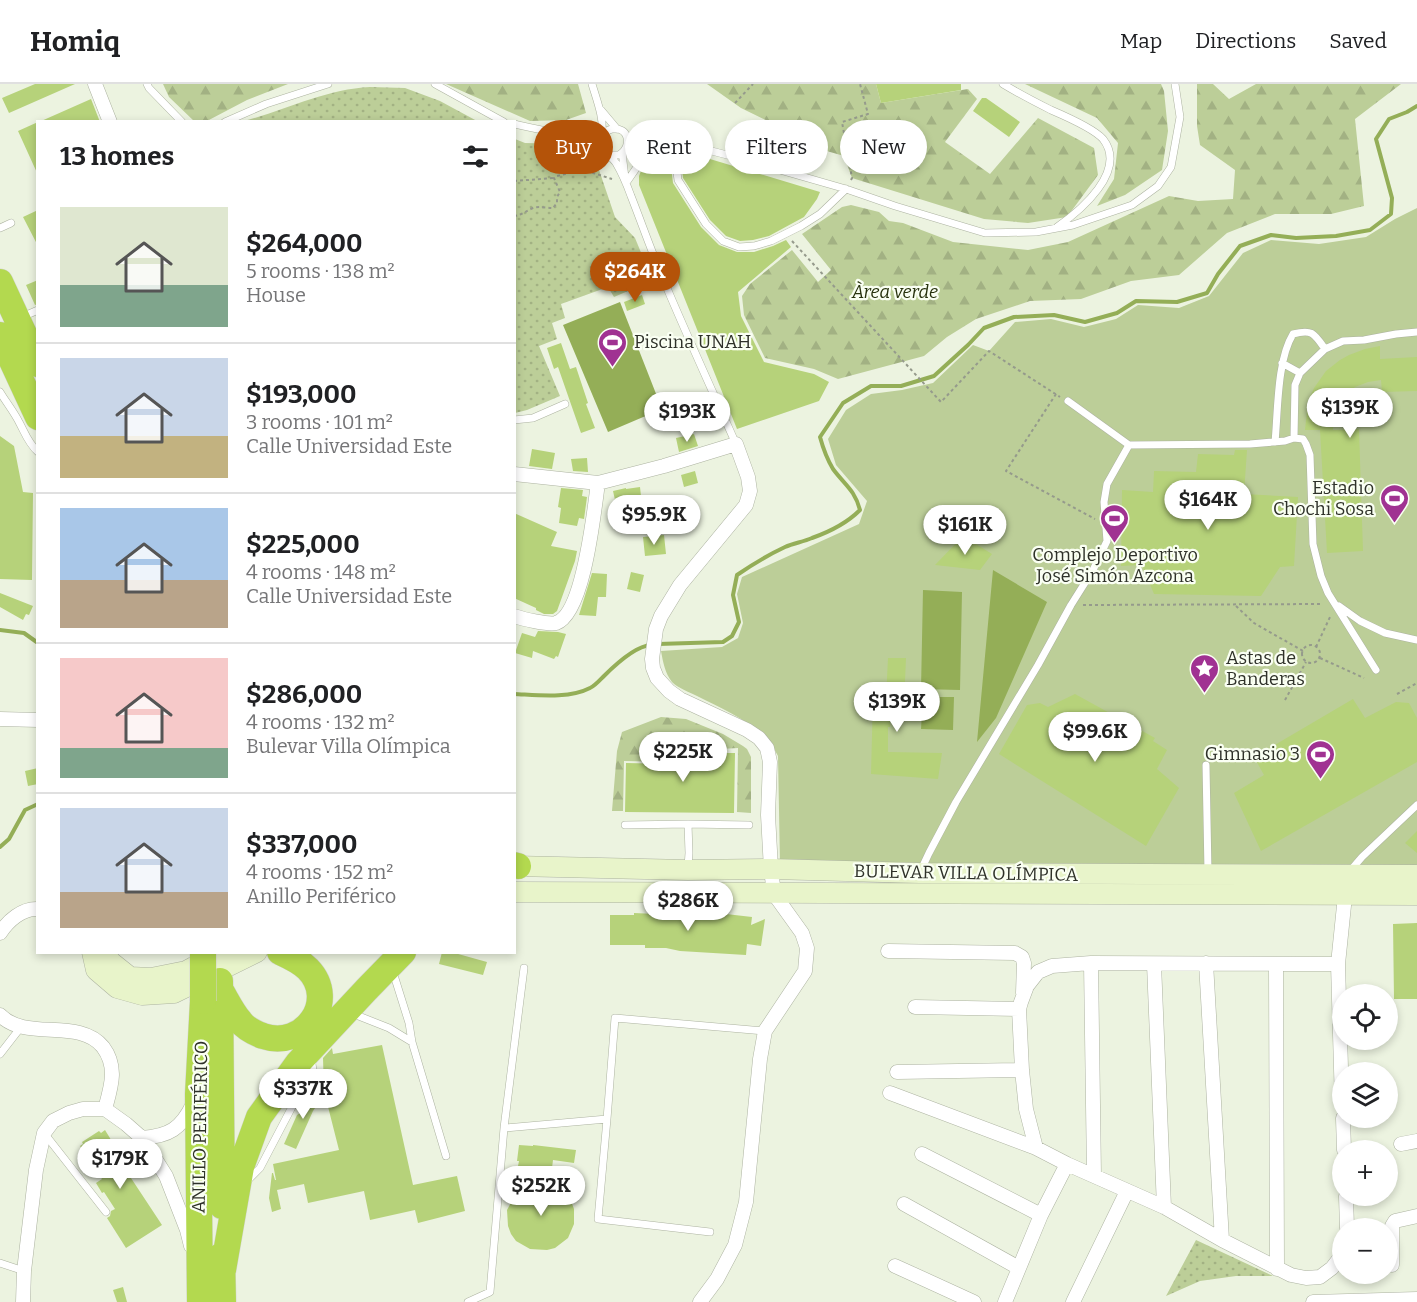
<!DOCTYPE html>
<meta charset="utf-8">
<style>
:root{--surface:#fff;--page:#f6f6f6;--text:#202124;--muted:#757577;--line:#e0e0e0;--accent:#b45309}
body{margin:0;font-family:Bitter,serif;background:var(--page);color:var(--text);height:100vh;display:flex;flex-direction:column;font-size:22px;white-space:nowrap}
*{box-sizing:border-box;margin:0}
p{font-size:20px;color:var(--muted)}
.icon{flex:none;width:33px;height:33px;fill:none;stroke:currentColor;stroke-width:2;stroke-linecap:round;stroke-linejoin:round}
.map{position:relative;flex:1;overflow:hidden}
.sheet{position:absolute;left:36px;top:36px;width:480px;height:834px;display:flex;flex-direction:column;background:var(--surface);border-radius:0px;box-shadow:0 3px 9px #0003}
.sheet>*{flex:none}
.top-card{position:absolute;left:534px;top:36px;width:570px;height:54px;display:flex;gap:12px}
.controls{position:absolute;left:1332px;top:900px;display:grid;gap:12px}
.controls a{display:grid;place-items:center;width:66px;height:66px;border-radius:50%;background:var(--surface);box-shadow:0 3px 9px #0003;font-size:30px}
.price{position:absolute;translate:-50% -51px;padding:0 14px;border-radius:21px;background:#fff;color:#222;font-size:20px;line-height:39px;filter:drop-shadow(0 2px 3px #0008)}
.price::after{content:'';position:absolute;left:50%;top:36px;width:18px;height:14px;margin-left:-9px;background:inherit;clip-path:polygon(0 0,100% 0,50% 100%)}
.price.active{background:var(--accent);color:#fff}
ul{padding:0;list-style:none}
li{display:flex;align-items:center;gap:18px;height:150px;padding:0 24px}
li+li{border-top:2px solid var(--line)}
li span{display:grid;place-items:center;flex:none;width:168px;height:120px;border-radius:0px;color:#555}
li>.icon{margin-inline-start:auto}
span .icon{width:72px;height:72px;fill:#fffc;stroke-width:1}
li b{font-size:26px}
h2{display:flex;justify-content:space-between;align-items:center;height:72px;padding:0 24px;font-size:26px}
.chip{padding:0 21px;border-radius:27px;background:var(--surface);box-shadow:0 3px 9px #0003;font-size:21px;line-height:54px}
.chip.active{background:var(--accent);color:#fff}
header{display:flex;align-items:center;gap:36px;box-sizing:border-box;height:84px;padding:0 30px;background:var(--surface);border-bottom:2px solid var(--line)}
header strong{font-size:28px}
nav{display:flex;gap:33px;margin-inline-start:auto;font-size:21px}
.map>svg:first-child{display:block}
</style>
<header>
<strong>Homiq</strong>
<nav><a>Map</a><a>Directions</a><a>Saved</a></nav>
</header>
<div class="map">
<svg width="1417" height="1218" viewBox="0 0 1417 1218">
<defs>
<pattern id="grass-dots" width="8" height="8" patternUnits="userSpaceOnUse" patternTransform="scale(1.5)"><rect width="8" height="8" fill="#bcce98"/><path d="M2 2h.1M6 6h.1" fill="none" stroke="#a2b183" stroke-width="1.8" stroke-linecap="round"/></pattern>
<pattern id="forest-firs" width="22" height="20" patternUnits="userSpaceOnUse" patternTransform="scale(1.5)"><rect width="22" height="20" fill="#bcce98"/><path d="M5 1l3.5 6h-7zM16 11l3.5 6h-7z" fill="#a2b183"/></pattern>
</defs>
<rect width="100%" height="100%" fill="#ecf3e0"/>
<!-- grass -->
<path fill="url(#grass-dots)" d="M370 3 405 4 440 17 477 37H244C286 26 326 5 370 3Z
M515 55 525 59 569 60 596 77 615 133 635 154 647 183 623 193 628 207 614 213 608 203 561 220 565 234 552 239 557 255 539 262 560 312 527 326 515 329Z
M1196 1156 1273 1192H1236L1200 1197 1166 1212Z"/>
<!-- forest -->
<path fill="url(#forest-firs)" d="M163 0H288L247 16 207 37 195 38 169 13Z
M446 0H578L586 29 566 36 530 37Z
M707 0H876L881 19 968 5 977 15 945 58 990 90 1038 34 1094 64 1098 91 1067 133 1028 139 984 135 852 94 844 72 792 57 774 40 741 24Z
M1025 0H1161L1164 7 1168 47 1162 86 1125 111 1097 122 1114 95 1118 59 1097 34Z
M1197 0H1213L1229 15 1256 0H1401L1355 35 1364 122 1331 130H1275L1227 149 1179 191 1131 197 1081 215 1030 217 976 235 947 253 924 272 838 295 814 285 765 274 744 231 742 212 750 200 792 166 818 198 831 186 802 150 842 123 851 121 879 128 889 137 903 139 953 158 1028 166 1068 158 1169 112 1198 117 1233 115 1235 86 1200 61 1197 42Z
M661 633 686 635 723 650 743 662 747 665 751 673V729L737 728 738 664 702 666V656L670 657 669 678 624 677 623 727H612L617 667 622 648Z"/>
<!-- garden -->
<path fill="#bcce98" d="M1417 124V784L780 780 778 672C763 641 726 627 697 612 689 608 678 604 672 598 665 589 663 578 661 567L722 563 738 554 743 539 737 510 742 493 859 440 867 417 836 381 828 355 846 326 871 310 902 306 933 299 973 261 989 267 1015 238 1051 235 1084 243 1116 235 1138 221 1179 224 1209 212 1243 169 1271 156 1319 160 1366 153 1395 135Z"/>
<!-- water -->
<path fill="#94ae57" d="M620 218 662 325 608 348 563 241Z
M993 486 1047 518 996 634 977 658Z
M923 506 962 508 960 606 921 605Z
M923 613H954L953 646 921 645Z"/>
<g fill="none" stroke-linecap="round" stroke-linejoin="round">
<!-- stream -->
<path stroke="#94ae57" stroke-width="4" d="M0 546 24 549 38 559
M658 560 723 558 732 552 739 538 733 511 737 491C753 480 768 471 785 463 794 459 803 458 812 454 829 448 847 439 860 426 855 406 844 400 833 385 827 375 823 364 820 353L843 319 871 302H901L934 292 968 261 984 244 1014 233 1054 231 1085 238 1117 229 1136 217 1177 218 1207 209 1218 190 1240 162 1271 151 1296 154 1336 152 1370 146 1391 130 1392 114 1376 55 1389 35 1407 28 1417 22
M514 610C537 611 569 615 590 604 595 602 600 596 604 592 615 581 635 562 651 561
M0 763 9 755 25 726 38 720"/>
</g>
<!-- building -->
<path fill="#b6d27a" d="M35 0H75L9 29 2 14Z
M876 0H961V6L881 19Z
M982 14H986L1020 38 1009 53 973 27Z
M91 15 100 38H39Z
M38 38V91L18 47Z
M680 66 820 108 817 115 804 133 769 152 753 156 740 157 726 152 710 136 683 94Z
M660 67H669L673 99 701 143 719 161 737 168H754L773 162 786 156 791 163 738 208 741 232 764 278 814 290 829 298 819 317 737 345 639 101V92L641 87 652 71Z
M38 126V162L23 133Z
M38 196V220L35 221 26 201Z
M642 211 645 220 627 227 624 218Z
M561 259 570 285 576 283 588 319 586 320 595 344 581 349 558 283 554 285 547 264Z
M1380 262V275L1417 273V307L1382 308 1381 296 1368 298 1355 303 1341 315 1334 329 1333 346 1359 345 1363 467 1327 469 1320 346H1305L1308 318 1314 304 1326 287 1340 276 1349 271 1365 265Z
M694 350 698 362 679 368 676 354Z
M0 352 14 362 23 408 33 409 32 496 0 495Z
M532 365 555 369 552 385 529 382Z
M1235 366H1247L1244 410 1298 413 1294 482 1280 483 1261 512 1154 510 1142 481 1121 482 1122 406 1153 408 1154 387 1196 388 1198 370 1234 371Z
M587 374 588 388 573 387 571 375Z
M695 387 698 399 684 403 681 391Z
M640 403 643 430 632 432 634 440 621 443 613 407 626 404V405Z
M561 404 583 406 582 412 587 413 584 435 579 434 577 442 559 439 561 424 558 423Z
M514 429 557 448 551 462 577 467 575 477 557 527 553 530H544L536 526V524L514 514Z
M664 451 666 470 645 472 643 453Z
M963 452 992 470 980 486 935 481Z
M631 488 644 491 640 508 627 505Z
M592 489 607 490 606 513H598L596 532 579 531Z
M0 509 33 522 29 531 26 530 23 536 0 523Z
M538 547 558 548 566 550 558 573 556 572 554 575 533 567 532 574 515 569 522 549 535 553Z
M888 574H906L904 621 891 620 890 643H888V668L942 669 938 695 871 690 873 614H886Z
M1075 610 1155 654 1153 657 1167 666 1157 685 1179 704 1146 762 999 670 1027 621 1040 619 1048 623Z
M1353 615 1365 634 1396 618 1409 619 1417 634V678L1261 767 1234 709 1264 691 1254 673Z
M702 658 701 669H735L734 729 625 728 626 679 671 680V659Z
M38 684V700L28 702 25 687Z
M1417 747V769L1405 759Z
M700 827 726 829V830L752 833 751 841 765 835 761 862 747 860 746 871 680 867 666 864H645V861H610V831H634V829L655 830V832L699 831Z
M1417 839V915H1394L1393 840Z
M442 868H451L487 878 483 891 439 880Z
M382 961 413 1101 457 1092 465 1127 418 1139 415 1126 370 1136 364 1107 308 1119 304 1100 277 1106 281 1125 272 1128 269 1114 272 1089H273L275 1096H276L273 1080 339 1066 324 1007 323 974 332 964 333 970Z
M312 1006 323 1012 313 1027 296 1065 284 1060 297 1031 308 1024 303 1021Z
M105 1046 124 1077 128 1075 134 1083 130 1086 132 1089 129 1091 162 1141 126 1164 107 1134 110 1132 111 1127 115 1125 104 1108 102 1109 96 1099 102 1095 80 1062 83 1060 82 1058 99 1047 101 1049Z
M519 1061 533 1062V1061L576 1066 574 1079 553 1076 552 1084 518 1082 519 1077H517Z
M551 1096V1100L561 1106 571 1117 574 1125V1140L568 1154 555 1164 547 1166 530 1165 516 1157 511 1150 508 1142 507 1126 515 1111 521 1105 529 1101Z
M123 1203 127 1218H117L113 1206Z"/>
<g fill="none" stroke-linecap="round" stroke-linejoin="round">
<defs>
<path id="lane" d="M147 0 149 4 182 38
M435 0 504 38
M1003 0C1018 9 1035 18 1051 26 1065 32 1094 45 1103 55 1128 87 1080 127 1057 143
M601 26 617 45
M225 38 266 20 328 0
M514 40C532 44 587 57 602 51 604 34 597 17 592 0
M627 53 673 57 731 72 846 105 895 122 985 149 1036 148 1073 141 1132 121 1158 102 1171 83 1180 33 1175 0
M673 57 678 96 706 140 723 157 739 163 754 162 771 157 801 142 820 130 846 105
M626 65 658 59
M623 69V77L625 94
M609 71H619C633 63 629 42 612 45 607 46 604 49 602 53 597 65 610 70 616 79 622 89 627 101 631 112 642 140 652 169 664 197 687 252 712 306 736 360
M626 99 648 67 666 57
M0 144 11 139
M22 233 38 226
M1282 279 1300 289
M0 308C6 318 14 328 19 338 25 349 28 359 38 368
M1068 317 1129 361 1250 360 1285 357 1294 354 1295 301 1300 289 1325 265 1343 257 1364 256 1396 250 1417 248
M514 336 533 334 565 320
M1294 354 1303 355 1306 360 1310 371 1313 460 1321 492 1328 509 1376 586
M1275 358C1278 327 1277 276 1293 250 1312 245 1314 249 1325 265
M1339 522 1360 537 1385 549 1417 556
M1206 681 1208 788
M688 740 749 741
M625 741 688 740 689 769 688 783
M921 786 929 769 956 718 1038 581 1071 521 1093 486 1107 457 1104 418 1107 400 1129 361
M1350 787 1362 773 1417 721
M351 929 389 944 412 958 409 939 393 888
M412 958 446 1072
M0 970 21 943
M607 1035 598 1135 710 1148
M504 1044 524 884
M44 1049 106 1128
M247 1097 260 1084 303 1002 313 986 311 974
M0 1179 24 1187
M468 1218 490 1208 504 1044 607 1035 615 934 765 947"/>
<path id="street" d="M95 0 110 38
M514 390 598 399 664 382 736 360 748 393 750 407 746 421 680 501 661 532 656 545 652 575 653 584 657 594 669 607 680 615 747 646 759 654 767 664 770 678 768 731 771 785 774 810 802 849 807 864 805 887 765 947 760 975 746 1118 735 1161 717 1195 700 1218
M514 532C523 535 548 541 556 539 584 530 594 427 598 399
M0 635 38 636
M0 849C8 837 22 824 38 825
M888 867 1015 869 1022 873 1024 879 1023 909
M1091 879 1094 1091
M1206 879 1222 1156
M1154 880 1164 1123
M1276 880 1277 1185
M915 923 1019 925
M0 931C26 958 79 933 103 963 118 983 111 1003 105 1025
M897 988 1022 986
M890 1009 1036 1064 1067 1080 1164 1123 1222 1156 1291 1191 1306 1194 1320 1193 1332 1184 1342 1171
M1342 1019 1338 880 1346 802
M1343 1034 1344 1066
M142 1054C169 1052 181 1045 193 1020
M1401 1060 1417 1057
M1036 1064 1026 1025 1022 986 1019 925 1021 918 1027 902 1038 888 1052 882 1091 879 1338 880
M922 1070 1041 1131
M1346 1112 1347 1144
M904 1120 1019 1184
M1392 1181V1142L1395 1137 1417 1132
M895 1182 974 1218
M23 1218 24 1187 36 1086 44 1049 53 1037 69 1029 83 1025H105L126 1040 142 1054 166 1092 187 1146 191 1162
M1005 1218 1041 1131 1067 1080
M1073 1218 1127 1107
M1313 1218 1417 1215"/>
<path id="secondary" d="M514 782 688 786 771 785 920 789 1417 791
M514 808 1417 811
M92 868 96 886 117 904 142 911 174 909 257 868
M106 868 110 877 130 893 151 894 186 887 221 868"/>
<path id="highway" d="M0 198 38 280
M0 251 38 333
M514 781 518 782
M220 897 222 1122
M220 905C226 915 232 928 240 937 245 944 255 949 263 952 304 966 339 917 308 885 300 877 291 873 280 868
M222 1171 223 1218
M223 1186 241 1083 259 1033 298 979 366 906 403 868
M200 1218 198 1010 203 917"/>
</defs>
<!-- lane casing -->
<use href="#lane" stroke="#adb3a1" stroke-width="8"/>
<!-- street casing -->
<use href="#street" stroke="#adb3a1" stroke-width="15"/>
<!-- secondary casing -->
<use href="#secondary" stroke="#adb3a1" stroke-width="21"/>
<!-- highway casing -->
<use href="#highway" stroke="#d5d6d4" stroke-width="27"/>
<!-- path -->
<path stroke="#959a8c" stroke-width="2" stroke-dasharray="3 3" stroke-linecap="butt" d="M735 19 753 0
M851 96 852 94 842 38 868 30 860 0
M514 97 554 94
M514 132C522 131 526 127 533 124 539 122 547 124 553 124L557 119V113L560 108 554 94 557 92 576 87 590 88 612 95
M792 157 941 318 989 267 1060 313
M1056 310 1006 387 1095 435
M1083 521 1323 520
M1236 522 1254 539 1303 567
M1302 570a9 9 0 1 1 18 0a9 9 0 1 1-18 0Z
M1316 563 1330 533
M1320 574 1364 594
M1397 610 1417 599
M1285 616 1306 578"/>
<!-- lane -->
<use href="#lane" stroke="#fff" stroke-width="7"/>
<!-- street -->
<use href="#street" stroke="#fff" stroke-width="14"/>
<!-- secondary -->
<use href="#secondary" stroke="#e8f4ca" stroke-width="20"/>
<!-- highway -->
<use href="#highway" stroke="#b3d94f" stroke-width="26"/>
<defs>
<path id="highway-bridge" d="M203 917V868"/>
</defs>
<!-- highway-bridge casing -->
<use href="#highway-bridge" stroke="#d5d6d4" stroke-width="27" stroke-linecap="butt"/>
<!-- highway-bridge -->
<use href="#highway-bridge" stroke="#b3d94f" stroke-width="26"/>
</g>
<!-- icons -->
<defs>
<symbol id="stadium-pin" viewBox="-11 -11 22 30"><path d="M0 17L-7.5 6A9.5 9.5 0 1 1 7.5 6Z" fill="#a03292" stroke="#fafff3"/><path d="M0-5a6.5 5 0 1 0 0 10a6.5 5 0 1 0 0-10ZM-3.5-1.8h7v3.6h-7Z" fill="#fff"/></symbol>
<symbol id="sight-pin" viewBox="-11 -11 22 30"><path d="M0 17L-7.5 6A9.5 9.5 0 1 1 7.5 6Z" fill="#a03292" stroke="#fafff3"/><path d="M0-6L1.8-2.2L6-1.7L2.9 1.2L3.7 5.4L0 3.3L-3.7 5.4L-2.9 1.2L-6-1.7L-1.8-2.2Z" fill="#fff"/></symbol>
</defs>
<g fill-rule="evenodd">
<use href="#stadium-pin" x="596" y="242" width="33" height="45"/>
<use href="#stadium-pin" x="1378" y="398" width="33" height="45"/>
<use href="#stadium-pin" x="1098" y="418" width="33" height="45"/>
<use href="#sight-pin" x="1188" y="568" width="33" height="45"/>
<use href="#stadium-pin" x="1304" y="654" width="33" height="45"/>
</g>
<g text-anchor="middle" stroke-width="4.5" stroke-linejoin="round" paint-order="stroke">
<!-- park labels -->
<g font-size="18" font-style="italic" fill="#27320d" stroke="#fafff3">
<text x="895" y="214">Àrea verde</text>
</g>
<!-- poi labels -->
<g font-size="18" fill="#2e3129" stroke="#fafff3" text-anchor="start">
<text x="634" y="264">Piscina UNAH</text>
<text x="1374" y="410" text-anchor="end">Estadio<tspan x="1374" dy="21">Chochi Sosa</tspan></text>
<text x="1115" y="477" text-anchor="middle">Complejo Deportivo<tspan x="1115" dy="21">José Simón Azcona</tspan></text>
<text x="1226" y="580">Astas de<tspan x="1226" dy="21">Banderas</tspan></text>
<text x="1300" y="676" text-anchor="end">Gimnasio 3</text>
</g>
<!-- street labels -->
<g font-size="18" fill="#2e3129" stroke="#fafff3">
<text transform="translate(966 789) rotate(1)" y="6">BULEVAR VILLA OLÍMPICA</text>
<text transform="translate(200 1043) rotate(-89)" y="6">ANILLO PERIFÉRICO</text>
</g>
</g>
</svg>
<div class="controls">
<a><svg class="icon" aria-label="locate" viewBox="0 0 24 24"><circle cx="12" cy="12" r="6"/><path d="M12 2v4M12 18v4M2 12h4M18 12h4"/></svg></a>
<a><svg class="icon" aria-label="layers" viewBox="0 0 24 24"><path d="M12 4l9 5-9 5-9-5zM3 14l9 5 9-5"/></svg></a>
<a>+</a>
<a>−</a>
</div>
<b class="price active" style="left:635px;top:219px">$264K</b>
<b class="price" style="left:1350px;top:355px">$139K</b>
<b class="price" style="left:687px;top:359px">$193K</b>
<b class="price" style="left:1208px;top:447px">$164K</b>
<b class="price" style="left:654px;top:462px">$95.9K</b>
<b class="price" style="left:965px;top:472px">$161K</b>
<b class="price" style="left:897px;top:649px">$139K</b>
<b class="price" style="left:1095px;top:679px">$99.6K</b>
<b class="price" style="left:683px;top:699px">$225K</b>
<b class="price" style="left:688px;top:848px">$286K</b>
<b class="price" style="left:303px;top:1036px">$337K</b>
<b class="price" style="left:120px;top:1106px">$179K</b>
<b class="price" style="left:541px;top:1133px">$252K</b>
<div class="top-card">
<a class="chip active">Buy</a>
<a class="chip">Rent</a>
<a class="chip">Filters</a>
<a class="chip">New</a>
</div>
<section class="sheet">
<h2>13 homes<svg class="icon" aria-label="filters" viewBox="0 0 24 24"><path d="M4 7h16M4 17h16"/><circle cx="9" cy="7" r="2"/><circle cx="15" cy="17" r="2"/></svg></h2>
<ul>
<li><span style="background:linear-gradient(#dfe7d0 65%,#7fa58c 0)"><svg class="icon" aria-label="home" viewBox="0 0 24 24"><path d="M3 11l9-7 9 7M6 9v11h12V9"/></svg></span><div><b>$264,000</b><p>5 rooms · 138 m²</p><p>House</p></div></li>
<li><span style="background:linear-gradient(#c9d6e8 65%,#c2b280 0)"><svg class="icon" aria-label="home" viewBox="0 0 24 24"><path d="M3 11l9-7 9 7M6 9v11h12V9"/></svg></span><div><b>$193,000</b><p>3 rooms · 101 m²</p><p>Calle Universidad Este</p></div></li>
<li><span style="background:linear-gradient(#a9c7e8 60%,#b9a48a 0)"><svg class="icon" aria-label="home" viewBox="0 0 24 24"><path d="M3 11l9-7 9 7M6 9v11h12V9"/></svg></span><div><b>$225,000</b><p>4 rooms · 148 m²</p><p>Calle Universidad Este</p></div></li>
<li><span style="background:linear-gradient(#f6c9c9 75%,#7fa58c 0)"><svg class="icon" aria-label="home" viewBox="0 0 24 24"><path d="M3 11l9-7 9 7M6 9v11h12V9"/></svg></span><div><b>$286,000</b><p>4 rooms · 132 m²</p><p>Bulevar Villa Olímpica</p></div></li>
<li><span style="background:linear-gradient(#c9d6e8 70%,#b9a48a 0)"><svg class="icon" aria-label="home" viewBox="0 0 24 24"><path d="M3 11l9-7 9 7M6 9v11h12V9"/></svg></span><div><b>$337,000</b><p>4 rooms · 152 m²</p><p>Anillo Periférico</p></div></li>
</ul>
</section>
</div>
